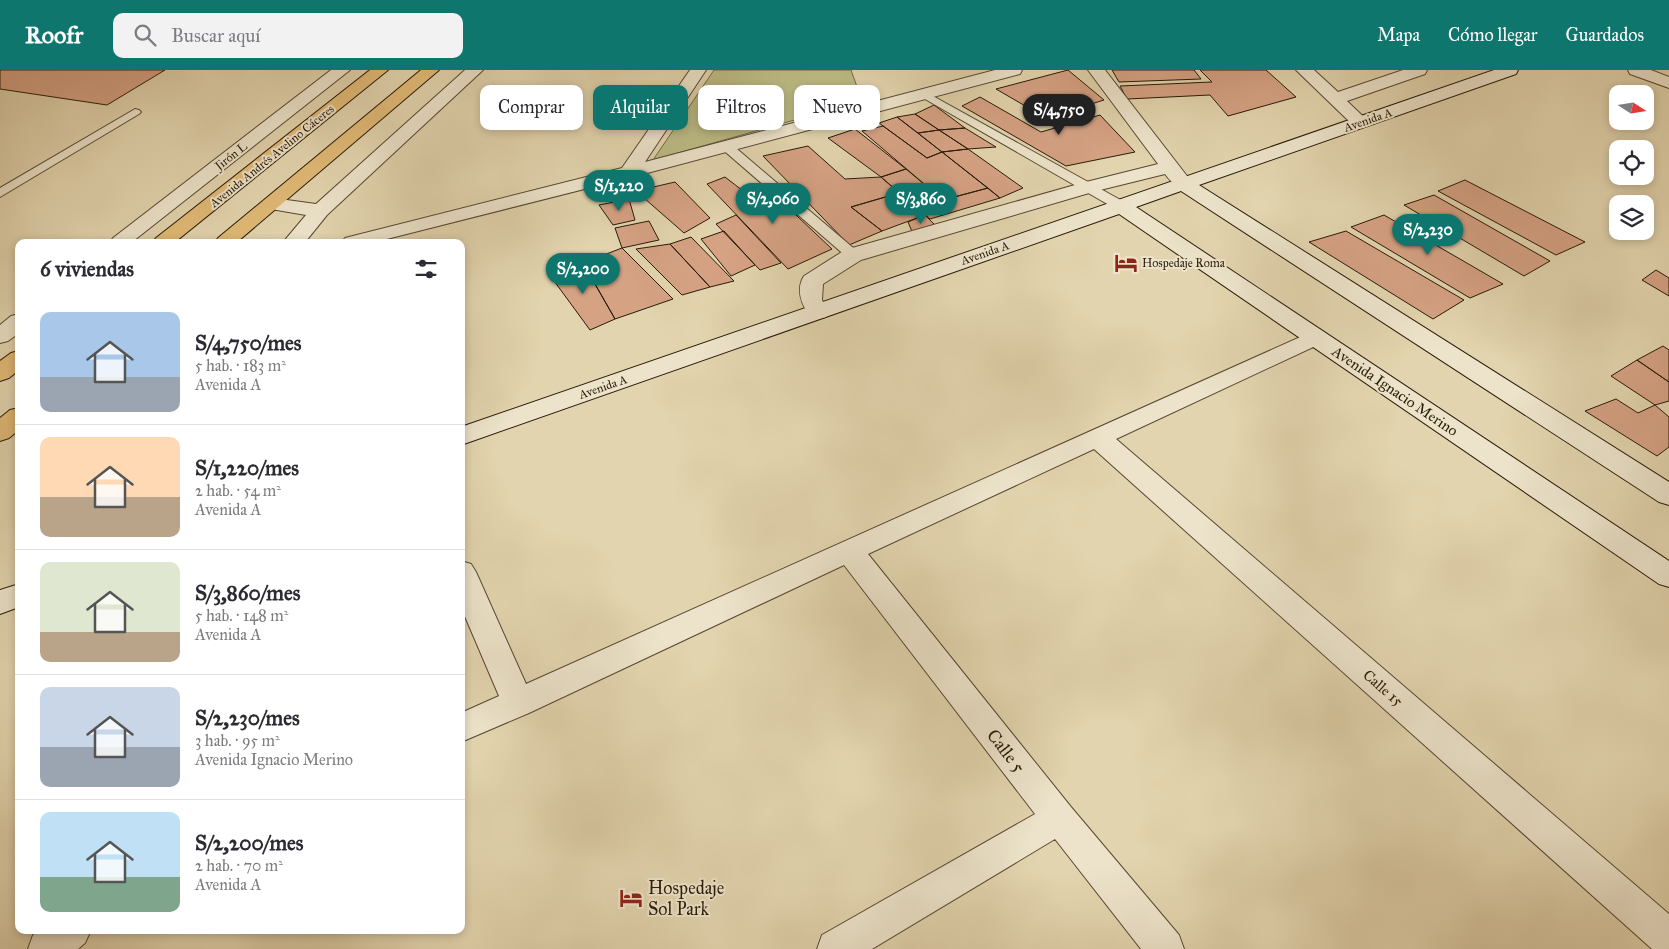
<!DOCTYPE html>
<html lang="es">
<meta charset="utf-8">
<style>
:root{--surface:#fff;--page:#f2f2f3;--text:#2b2b33;--muted:#7c7c81;--line:#e1e1e2;--accent:#0f766e}
body{margin:0;font-family:"IM FELL Great Primer",serif;background:var(--page);color:var(--text);height:100vh;display:flex;flex-direction:column;font-size:19px;white-space:nowrap}
*{box-sizing:border-box;margin:0}
p{font-size:16px;color:var(--muted)}
.icon{flex:none;width:28px;height:28px;fill:none;stroke:currentColor;stroke-width:2;stroke-linecap:round;stroke-linejoin:round}
.map{position:relative;flex:1;overflow:hidden}
.drawer{position:absolute;left:15px;top:169px;width:450px;height:695px;display:flex;flex-direction:column;background:var(--surface);border-radius:10px;box-shadow:0 2px 8px #0003}
.drawer>*{flex:none}
.banner{position:absolute;left:480px;top:15px;width:475px;height:45px;display:flex;gap:10px}
.needle{width:32px;rotate:102deg}
.fabs{position:absolute;left:1609px;top:15px;display:grid;gap:10px}
.fabs a{display:grid;place-items:center;width:45px;height:45px;border-radius:10px;background:var(--surface);box-shadow:0 2px 8px #0003;font-size:25px}
.price{position:absolute;translate:-50% -42px;padding:0 11px;border-radius:18px;background:var(--accent);color:#fff;font-size:16px;line-height:32px;filter:drop-shadow(0 1px 2px #0008)}
.price::after{content:'';position:absolute;left:50%;top:30px;width:15px;height:11px;margin-left:-8px;background:inherit;clip-path:polygon(0 0,100% 0,50% 100%)}
.price.selected{background:#222;color:#fff}
ul{padding:0;list-style:none}
li{display:flex;align-items:center;gap:15px;height:125px;padding:0 25px}
li+li{border-top:1px solid var(--line)}
li span{display:grid;place-items:center;flex:none;width:140px;height:100px;border-radius:10px;color:#555}
li>.icon{margin-inline-start:auto}
span .icon{width:60px;height:60px;fill:#fffc;stroke-width:1}
li b{font-size:21px}
h2{display:flex;justify-content:space-between;align-items:center;height:60px;padding:0 25px;font-size:21px}
.tag{padding:0 18px;border-radius:10px;background:var(--surface);box-shadow:0 2px 8px #0003;font-size:18px;line-height:45px}
.tag.selected{background:var(--accent);color:#fff}
header{display:flex;align-items:center;gap:30px;box-sizing:border-box;height:70px;padding:0 25px;background:var(--accent);color:#fff}
header strong{font-size:24px}
nav{display:flex;gap:28px;margin-inline-start:auto;font-size:18px}
.search{width:350px;height:45px;background:var(--page);display:flex;align-items:center;gap:12px;box-sizing:border-box;padding:0 18px;border-radius:10px;color:var(--muted);font-size:19px}
.map>svg:first-child{display:block}
</style>
<header>
<strong>Roofr</strong>
<div class="search"><svg class="icon" aria-label="search" viewBox="0 0 24 24"><circle cx="10" cy="10" r="6"/><path d="M15 15l6 6"/></svg>Buscar aquí</div>
<nav><a>Mapa</a><a>Cómo llegar</a><a>Guardados</a></nav>
</header>
<div class="map">
<svg width="1669" height="879" viewBox="0 0 1669 879">
<rect width="100%" height="100%" fill="#e2d4ae"/>
<filter id="stains"><feTurbulence type="fractalNoise" baseFrequency=".004" numOctaves="4"/><feColorMatrix values="0 0 0 0 .2 0 0 0 0 .09 0 0 0 0 .02 0 0 0 .5 -.17"/></filter>
<radialGradient id="worn" r=".72"><stop offset=".6" stop-color="#630" stop-opacity="0"/><stop offset="1" stop-color="#630" stop-opacity=".3"/></radialGradient>
<!-- green -->
<path fill="#bcbb85" stroke="#726a46" d="M714 0H851L862 31 653 90Z"/>
<!-- building -->
<path fill="#d5a284" stroke="#291a07" d="M0 0H165L107 35 0 19Z
M1068 0 1104 30 1046 48 996 19Z
M1112 0H1194L1201 9 1119 12Z
M1200 0H1266L1296 27 1228 46 1210 25 1127 29 1120 16 1212 12Z
M980 27 1041 62 1100 45 1135 82 1066 96 962 36Z
M934 35 965 58 939 60 915 44Z
M915 44 939 60 918 63 897 47Z
M897 47 942 82 927 88 879 53Z
M883 56 927 88 942 82 988 118 943 130 862 61Z
M965 58 996 77 968 79 939 60Z
M855 59 906 99 881 107 828 68Z
M939 60 968 79 942 82 918 63Z
M808 76 845 109 881 107 899 123 851 137 882 161 849 175 763 86Z
M968 79 1023 118 1000 128 942 82Z
M906 99 943 130 988 118 1000 128 930 149 881 107Z
M725 107 760 134 781 131 832 179 788 199 707 114Z
M1465 110 1585 172 1556 185 1438 121Z
M675 112 710 148 684 163 636 121Z
M899 123 925 145 882 161 851 137Z
M1434 125 1550 191 1524 206 1404 135Z
M629 129 635 150 613 155 599 135Z
M736 145 781 193 760 200 716 154Z
M925 145 937 157 913 164 908 152Z
M1384 145 1503 214 1470 228 1351 157Z
M649 151 659 170 622 178 615 158Z
M724 161 755 195 731 206 701 169Z
M1346 161 1464 230 1433 249 1309 172Z
M691 167 734 211 710 217 670 174Z
M670 174 710 217 682 225 636 179Z
M622 178 673 229 615 249 583 193Z
M583 193 615 249 590 260 549 204Z
M1656 200 1669 208V226L1642 210Z
M1663 276 1669 280V312L1637 290Z
M1637 290 1669 312V331L1655 335 1611 306Z
M1616 329 1638 343 1655 335 1669 347V377L1657 386 1585 341Z"/>
<g fill="none" stroke-linecap="round" stroke-linejoin="round">
<defs>
<path id="lane" d="M922 20 1126 133 1127 136 1121 140 1116 139 918 25 916 23Z
M135 39 139 40 141 42 139 44 0 127V118Z
M726 72 730 73 858 182 860 185 858 188H848L722 79 720 76 722 73Z"/>
<path id="street" d="M331 0H350L132 172H110L113 168Z
M465 0H483L327 145 306 171V172H286L285 170 306 145 265 138 262 134 265 130 272 128 316 134Z
M690 0H706L645 92 995 0H1022L1020 4 636 106 375 172H342L345 168 622 98Z
M1088 0H1105L1187 106 1190 110 1187 114C1175 117 1172 113 1165 104L1096 121 861 190 823 214 822 230 829 242 826 247 818 249 810 247C802 235 795 220 804 206L845 180 1082 113 1158 94Z
M1296 0H1314L1338 22 1403 0H1427L1425 4 1347 31 1369 52 1366 56 1360 57 1354 56Z
M1628 0H1651L1669 7V18L1630 4Z
M19 244V263L8 271 0 273V255L11 246Z
M1316 260 1324 262 1328 267 1324 272 1116 369 1669 844V879H1652L1094 379 868 484 1071 737 1179 865 1184 879H1141L1055 769 872 879H817L822 865 1035 744 844 495 529 643 461 672V643L499 626 461 537V491L471 494 476 502 526 614Z
M41 860H91L85 873 78 879H28L33 865Z"/>
<path id="secondary" d="M1494 0H1518L1516 4 1199 115 1669 412V435L1659 432 1181 121 1136 137 1669 491V517L1659 514 1119 144 461 375V357Z
M19 514V537L0 544V520Z"/>
<path id="highway" d="M370 0H388L175 172H153L156 168Z
M421 0H439L237 172H215L218 168Z
M19 281V300L9 308 0 311V291L11 283Z
M19 338V360L9 368 0 371V348L10 340Z"/>
</defs>
<!-- lane casing -->
<use href="#lane" stroke="#574831" stroke-width="2"/>
<!-- street casing -->
<use href="#street" stroke="#574831" stroke-width="2"/>
<!-- secondary casing -->
<use href="#secondary" stroke="#291a07" stroke-width="2"/>
<!-- highway casing -->
<use href="#highway" stroke="#291a07" stroke-width="2"/>
<!-- lane -->
<use href="#lane" fill="#ece3ca" fill-rule="evenodd"/>
<!-- street -->
<use href="#street" fill="#ece3ca" fill-rule="evenodd"/>
<!-- secondary -->
<use href="#secondary" fill="#ece3ca" fill-rule="evenodd"/>
<!-- highway -->
<use href="#highway" fill="#e1ba77" fill-rule="evenodd"/>
</g>
<!-- icons -->
<defs>
<symbol id="hotel-bare" viewBox="-9 -9 18 18"><path d="M-6-4.5h1.5V1H6V5H4.5V3h-9V5H-6ZM-4 0a1.8 1.8 0 1 1 3.6 0ZM.5 0V-2.5h3Q6-2.5 6 0Z" fill="#8f2418" stroke="#ece3ca" stroke-width="2.5" paint-order="stroke"/></symbol>
</defs>
<g fill-rule="evenodd">
<use href="#hotel-bare" x="1110" y="177" width="32" height="32"/>
<use href="#hotel-bare" x="615" y="812" width="32" height="32"/>
</g>
<g text-anchor="middle" stroke-width="4" stroke-linejoin="round" paint-order="stroke">
<!-- far-street labels -->
<g font-size="12" fill="#291a07" stroke="#ece3ca">
<text transform="translate(1368 50) rotate(-19)" y="4">Avenida A</text>
<text transform="translate(231 86) rotate(-38)" y="4">Jirón L</text>
<text transform="translate(272 86) rotate(-39)" y="4">Avenida Andrés Avelino Cáceres</text>
<text transform="translate(985 183) rotate(-19)" y="4">Avenida A</text>
<text transform="translate(603 317) rotate(-19)" y="4">Avenida A</text>
</g>
<!-- far-poi labels -->
<g font-size="12" fill="#291a07" stroke="#ece3ca" text-anchor="start">
<text x="1142" y="197">Hospedaje Roma</text>
</g>
<!-- street labels -->
<g font-size="15" fill="#291a07" stroke="#ece3ca">
<text transform="translate(1395 321) rotate(34)" y="5">Avenida Ignacio Merino</text>
<text transform="translate(1383 618) rotate(41)" y="5">Calle 15</text>
</g>
<!-- near-street labels -->
<g font-size="18" fill="#291a07" stroke="#ece3ca">
<text transform="translate(1006 681) rotate(52)" y="6">Calle 5</text>
</g>
<!-- near-poi labels -->
<g font-size="18" fill="#291a07" stroke="#ece3ca" text-anchor="start">
<text x="648" y="824">Hospedaje<tspan x="648" dy="21">Sol Park</tspan></text>
</g>
</g>
<rect width="100%" height="100%" filter="url(#stains)"/>
<rect width="100%" height="100%" fill="url(#worn)"/>
</svg>
<div class="fabs">
<a><svg class="needle" viewBox="-14 -14 28 28"><path d="M0-13l5 13h-10z" fill="#e53935"/><path d="M0 13l5-13h-10z" fill="#7c7c81"/></svg></a>
<a><svg class="icon" aria-label="locate" viewBox="0 0 24 24"><circle cx="12" cy="12" r="6"/><path d="M12 2v4M12 18v4M2 12h4M18 12h4"/></svg></a>
<a><svg class="icon" aria-label="layers" viewBox="0 0 24 24"><path d="M12 4l9 5-9 5-9-5zM3 14l9 5 9-5"/></svg></a>
</div>
<b class="price selected" style="left:1059px;top:66px">S/4,750</b>
<b class="price" style="left:619px;top:142px">S/1,220</b>
<b class="price" style="left:773px;top:155px">S/2,060</b>
<b class="price" style="left:921px;top:155px">S/3,860</b>
<b class="price" style="left:1428px;top:186px">S/2,230</b>
<b class="price" style="left:583px;top:225px">S/2,200</b>
<div class="banner">
<a class="tag">Comprar</a>
<a class="tag selected">Alquilar</a>
<a class="tag">Filtros</a>
<a class="tag">Nuevo</a>
</div>
<section class="drawer">
<h2>6 viviendas<svg class="icon" aria-label="filters" viewBox="0 0 24 24"><path d="M4 7h16M4 17h16"/><circle cx="9" cy="7" r="2"/><circle cx="15" cy="17" r="2"/></svg></h2>
<ul>
<li><span style="background:linear-gradient(#a9c7e8 65%,#9aa5b1 0)"><svg class="icon" aria-label="home" viewBox="0 0 24 24"><path d="M3 11l9-7 9 7M6 9v11h12V9"/></svg></span><div><b>S/4,750/mes</b><p>5 hab. · 183 m²</p><p>Avenida A</p></div></li>
<li><span style="background:linear-gradient(#ffd9b3 60%,#b9a48a 0)"><svg class="icon" aria-label="home" viewBox="0 0 24 24"><path d="M3 11l9-7 9 7M6 9v11h12V9"/></svg></span><div><b>S/1,220/mes</b><p>2 hab. · 54 m²</p><p>Avenida A</p></div></li>
<li><span style="background:linear-gradient(#dfe7d0 70%,#b9a48a 0)"><svg class="icon" aria-label="home" viewBox="0 0 24 24"><path d="M3 11l9-7 9 7M6 9v11h12V9"/></svg></span><div><b>S/3,860/mes</b><p>5 hab. · 148 m²</p><p>Avenida A</p></div></li>
<li><span style="background:linear-gradient(#c9d6e8 60%,#9aa5b1 0)"><svg class="icon" aria-label="home" viewBox="0 0 24 24"><path d="M3 11l9-7 9 7M6 9v11h12V9"/></svg></span><div><b>S/2,230/mes</b><p>3 hab. · 95 m²</p><p>Avenida Ignacio Merino</p></div></li>
<li><span style="background:linear-gradient(#bfe0f5 65%,#7fa58c 0)"><svg class="icon" aria-label="home" viewBox="0 0 24 24"><path d="M3 11l9-7 9 7M6 9v11h12V9"/></svg></span><div><b>S/2,200/mes</b><p>2 hab. · 70 m²</p><p>Avenida A</p></div></li>
</ul>
</section>
</div>
